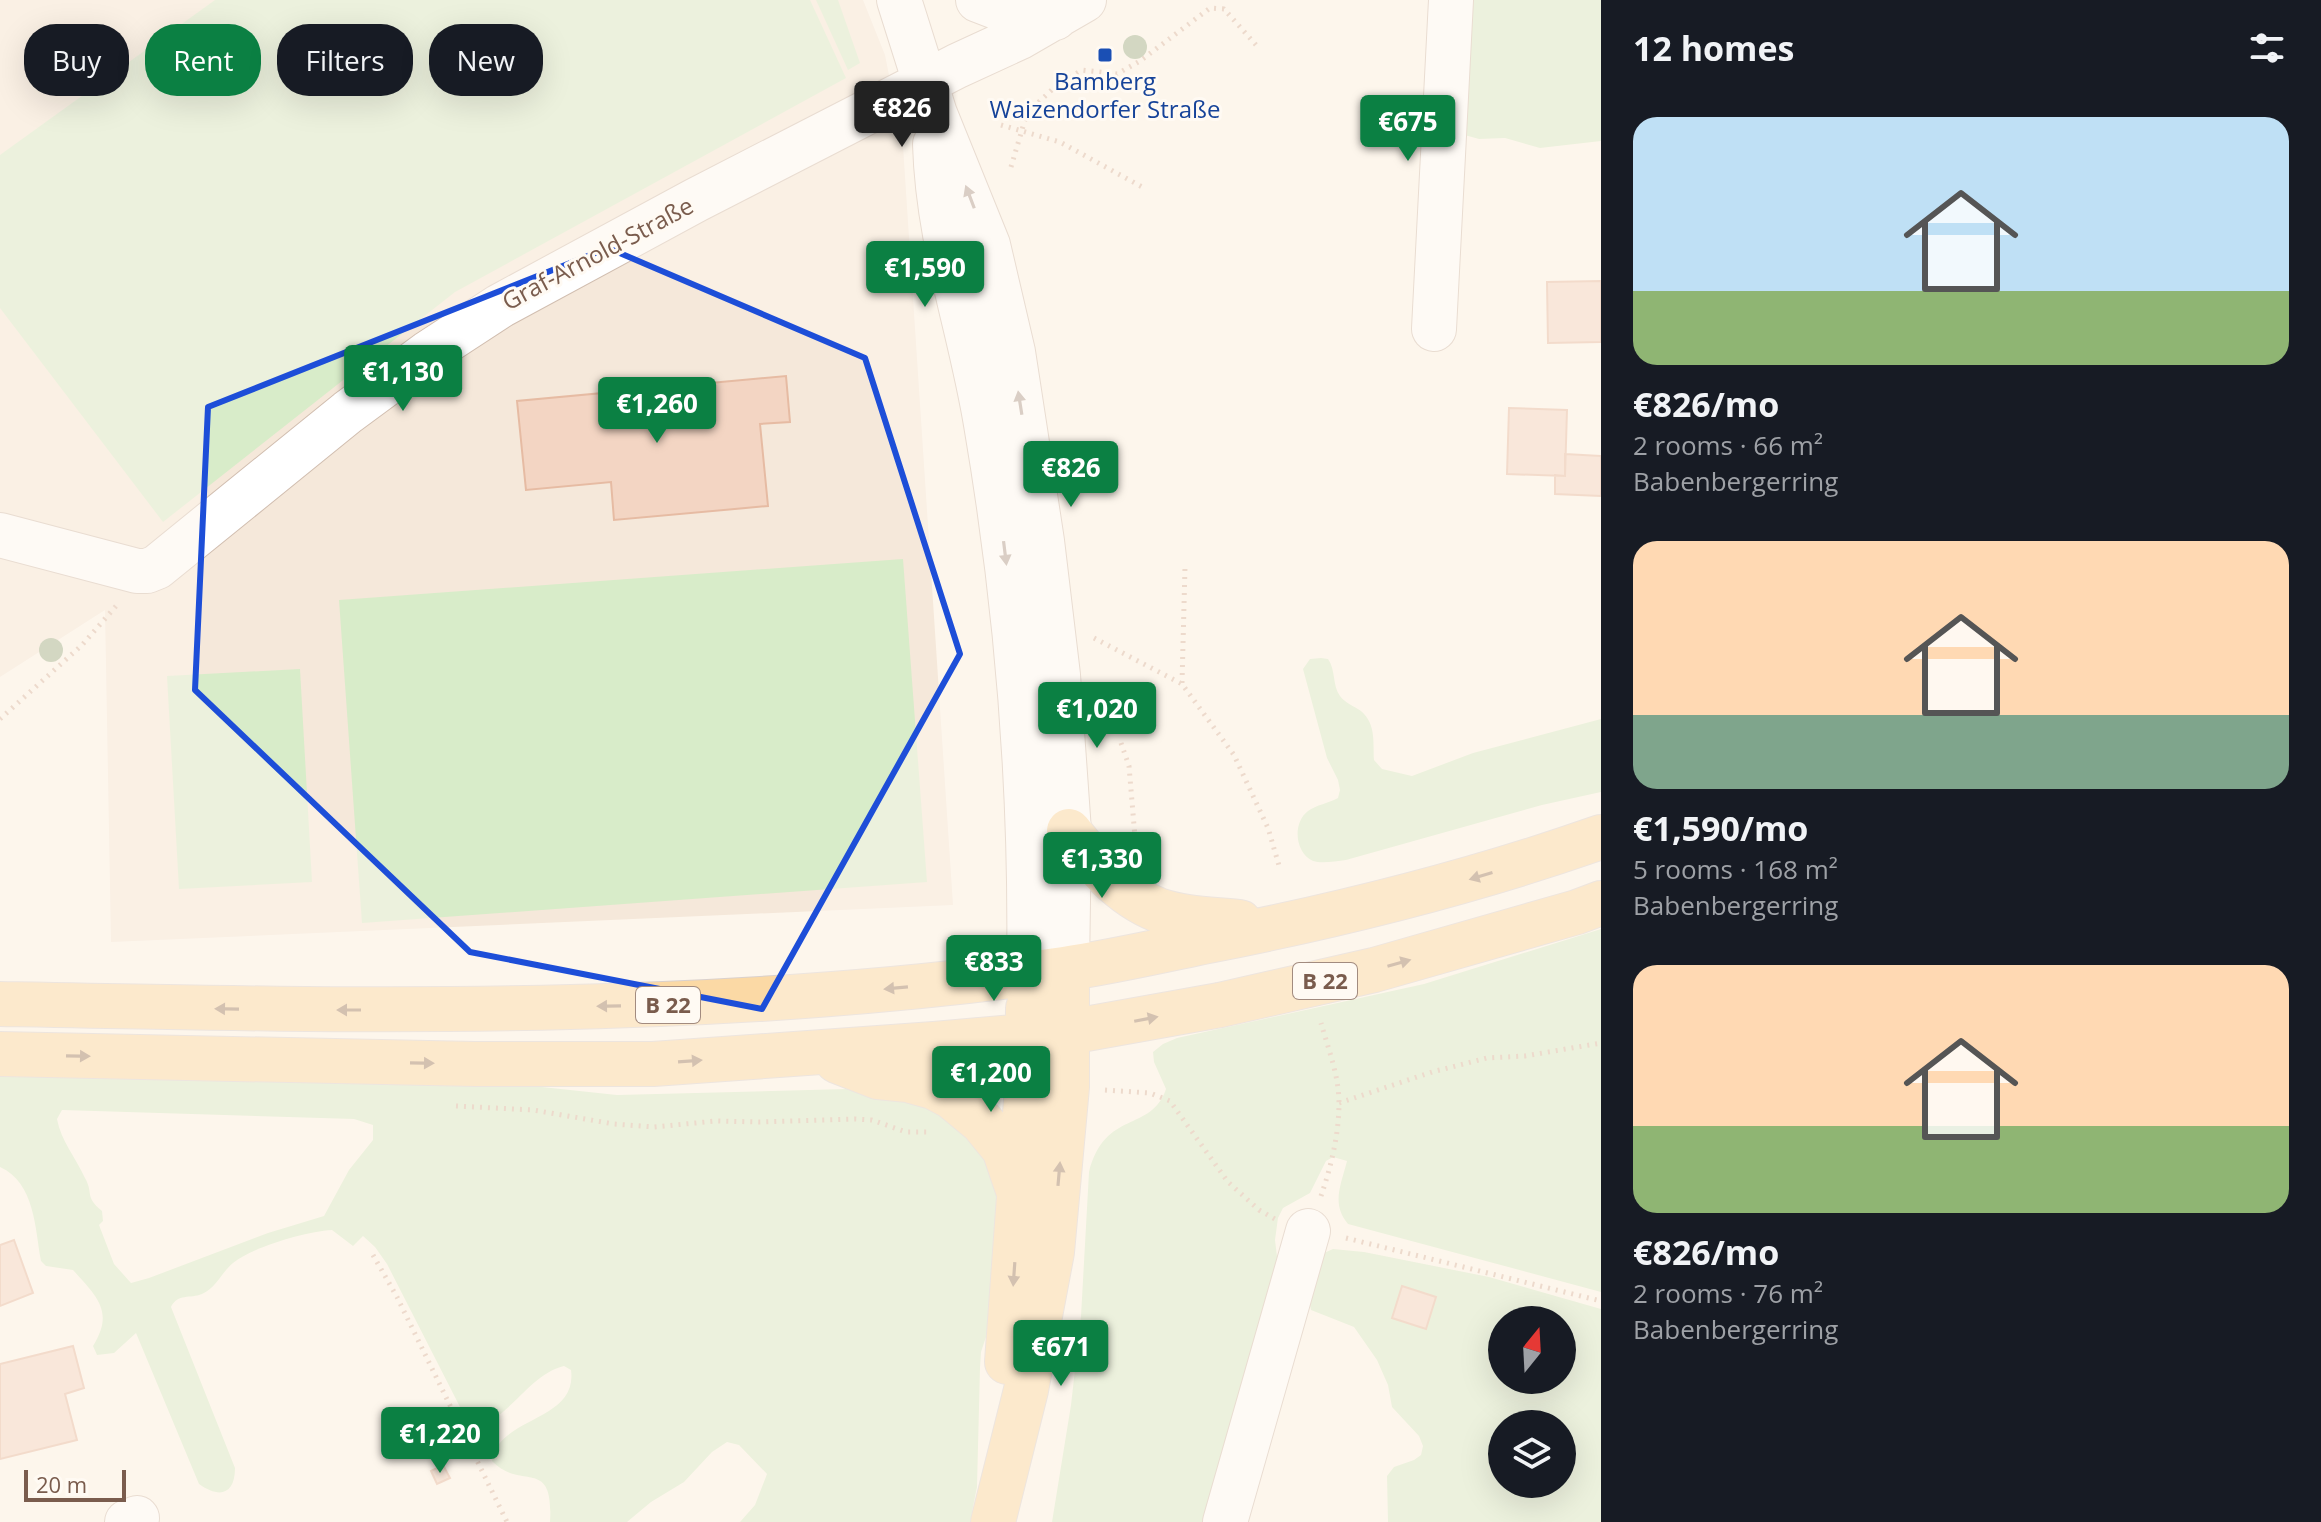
<!DOCTYPE html>
<meta charset="utf-8">
<style>
:root{--surface:#171b24;--page:#20242c;--text:#f1f3f6;--muted:#9ea1a6;--accent:#0b8043}
body{margin:0;font-family:"Open Sans",sans-serif;background:var(--page);color:var(--text);height:100vh;display:flex;flex-direction:column;font-size:30px;white-space:nowrap}
*{box-sizing:border-box;margin:0}
p{font-size:26px;color:var(--muted)}
.icon{flex:none;width:44px;height:44px;fill:none;stroke:currentColor;stroke-width:2;stroke-linecap:round;stroke-linejoin:round}
.map{position:relative;flex:1;overflow:hidden}
.sheet{display:flex;flex-direction:column;background:var(--surface);width:720px}
.sheet>*{flex:none}
.banner{position:absolute;left:24px;top:24px;width:760px;height:72px;display:flex;gap:16px}
.needle{width:52px;rotate:18deg}
.fabs{position:absolute;left:1488px;top:1306px;display:grid;gap:16px}
.fabs a{display:grid;place-items:center;width:88px;height:88px;border-radius:50%;background:var(--surface);box-shadow:0 8px 32px #0002;font-size:40px}
.scale{position:absolute;left:24px;bottom:20px;width:102px;box-sizing:border-box;padding-left:8px;border:4px solid #7a5c4d;border-top:0;font-size:22px;line-height:28px;white-space:nowrap;color:#7a5c4d;-webkit-text-stroke:6px #fffaf3;paint-order:stroke}
.price{position:absolute;translate:-50% -68px;padding:0 18px;border-radius:8px;background:var(--accent);color:#fff;font-size:26px;line-height:52px;filter:drop-shadow(0 2px 4px #0008)}
.price::after{content:'';position:absolute;left:50%;top:48px;width:24px;height:18px;margin-left:-12px;background:inherit;clip-path:polygon(0 0,100% 0,50% 100%)}
.price.active{background:#222;color:#fff}
ul{padding:0;list-style:none}
li{display:grid;align-content:center;gap:16px;height:424px;padding:0 32px}
li span{display:grid;place-items:center;height:248px;border-radius:24px;color:#555}
li>.icon{margin-inline-start:auto}
span .icon{width:144px;height:144px;fill:#fffc;stroke-width:1}
li b{font-size:34px}
h2{display:flex;justify-content:space-between;align-items:center;height:96px;padding:0 32px;font-size:34px}
.chip{padding:0 28px;border-radius:32px;background:var(--surface);box-shadow:0 8px 32px #0002;font-size:28px;line-height:72px}
.chip.active{background:var(--accent);color:#fff}
main{display:flex;flex:1;min-height:0}
.map>svg:first-child{display:block}
</style>
<main>
<div class="map">
<svg width="1601" height="1522" viewBox="0 0 1601 1522">
<rect width="100%" height="100%" fill="#fdf6ec"/>
<!-- residential -->
<path fill="#f5e8da" d="M0 0H863L885 55 903 146 953 905 111 942 105 610 0 677Z"/>
<!-- green -->
<path fill="#d8ecc9" fill-rule="evenodd" d="M215 0H810L846 78 455 292 163 522 0 308V155Z
M816 0H838L860 63 848 70Z
M1460 0H1601V141L1540 148 1505 138 1479 139 1461 134Z
M903 559 927 882 362 923 339 600Z
M1321 658 1328 659C1336 670 1332 685 1340 696 1345 703 1354 706 1361 711 1376 724 1373 741 1374 760L1382 769 1412 776 1473 753 1601 719V792L1542 805 1346 860C1336 861 1322 864 1313 861 1295 853 1292 823 1308 811 1316 805 1329 803 1338 798L1340 790 1338 780 1327 758 1303 669 1310 659Z
M300 669 312 882 179 889 167 676Z
M1601 929V1292L1348 1224C1331 1204 1341 1185 1347 1161L1333 1157 1326 1161 1310 1193 1283 1208 1278 1218 1275 1240 1280 1281 1208 1522H1052L1071 1405 1081 1316 1089 1172C1105 1109 1151 1133 1166 1089L1154 1062 1153 1052 1163 1044 1177 1038 1424 984Z
M0 1076 452 1082 542 1087 617 1095 884 1088 941 1105 995 1172 1001 1216 991 1322 981 1352 980 1368 977 1487 970 1522H740L755 1505 767 1474 739 1445 727 1442 712 1452 684 1482 651 1502 627 1522H550C554 1455 521 1492 492 1461 498 1416 578 1422 571 1370L564 1366C528 1375 509 1420 476 1426L468 1421 460 1407 387 1264 375 1247 363 1236 353 1246 332 1230C305 1232 255 1246 233 1263 222 1272 216 1288 202 1294 190 1299 178 1293 171 1307L235 1468C235 1494 220 1499 199 1484L136 1333 114 1353 97 1355 93 1346C115 1311 96 1296 73 1270L46 1266 41 1261C35 1228 35 1183 0 1167ZM62 1110 354 1119 373 1125V1140L349 1170 324 1216 268 1233 149 1278 131 1283 114 1264 99 1225 103 1221 102 1211C84 1196 94 1194 85 1178 76 1158 61 1141 57 1119Z
M1333 1249 1364 1252 1489 1277 1601 1309V1522H1388L1387 1476 1394 1467 1414 1460 1421 1455 1423 1446 1419 1436 1392 1407 1388 1385 1377 1360 1354 1327 1311 1310 1309 1300 1324 1253ZM1502 1320H1562V1380H1502ZM1502 1424H1562V1484H1502Z"/>
<!-- building -->
<path fill="#f3d5c3" stroke="#e6bba3" stroke-width="2" d="M1601 281V342L1548 343 1547 282Z
M786 376 790 422 760 424 768 506 614 520 611 482 526 490 517 401Z
M1509 408 1567 410 1565 476 1507 474Z
M1565 454 1601 456V496L1555 494V475L1565 476Z
M14 1240 33 1293 0 1306V1245Z
M1402 1286 1436 1297 1426 1329 1392 1318Z
M73 1346 84 1388 65 1394 77 1440 0 1459V1364Z
M443 1465 450 1478 437 1484 431 1471Z"/>
<g fill="none" stroke-linecap="round" stroke-linejoin="round">
<defs>
<path id="minor" d="M899 0 935 114 988 245 1013 352 1042 541 1058 675 1069 831 1067 969
M978 0 1004 10 1055 18
M935 144C938 244 970 327 986 424 1017 605 1032 789 1029 973
M1434 329 1451 0
M0 535 137 571H147L157 567 348 412 428 353 500 306 696 200 957 66 1020 37 1084 0
M127 1522 137 1518
M1225 1522 1308 1231"/>
<path id="major" d="M1069 831C1093 862 1120 895 1158 910 1184 919 1213 919 1240 922
M0 1004C355 1011 711 1019 1064 969 1112 962 1160 951 1208 941 1341 915 1473 882 1601 837
M0 1054 475 1064H653L934 1044 1069 1032 1220 1005 1374 970 1577 912 1601 903
M837 1061 878 1077 908 1080 933 1087 952 1097 982 1122 1004 1149 1018 1190
M1007 1362 1027 1086 1028 1008
M993 1522 1026 1390 1052 1252 1067 1087V969"/>
</defs>
<!-- minor casing -->
<use href="#minor" stroke="#d1beb0" stroke-width="46"/>
<!-- major casing -->
<use href="#major" stroke="#dad1cd" stroke-width="46"/>
<!-- path -->
<path stroke="#d9b8a5" stroke-width="5" stroke-dasharray="2 6" stroke-linecap="butt" d="M1001 125 1060 142 1144 188
M1011 167 1027 113 1057 85 1082 70 1117 74 1140 61 1210 8 1224 9 1256 45
M1094 638 1182 684 1234 755 1268 828 1280 869
M1182 683 1185 567
M0 719 82 645 117 605
M1121 743 1129 766 1136 849
M1105 1090 1150 1093 1170 1101 1228 1182 1259 1210 1275 1219
M1339 1103 1432 1072 1487 1058 1525 1056 1601 1043
M456 1106 533 1110 614 1124 654 1127 716 1121 759 1122 855 1119 872 1120 906 1132H931
M1321 1196C1331 1167 1339 1134 1339 1103 1339 1076 1328 1048 1321 1023
M1346 1238 1601 1301
M373 1255 397 1297 507 1522"/>
<!-- minor -->
<use href="#minor" stroke="#fff" stroke-width="44"/>
<!-- major -->
<use href="#major" stroke="#fbd9a5" stroke-width="44"/>
</g>
<!-- trees -->
<g fill="#a0b28e">
<circle cx="1135" cy="47" r="12"/>
<circle cx="51" cy="650" r="12"/>
</g>
<!-- one-way arrows -->
<defs><path id="oneway-solid" d="M-6-.8H1V-3.2L6.5 0L1 3.2V.8H-6Z" transform="scale(2)"/></defs>
<g fill="#af9d94">
<use href="#oneway-solid" transform="translate(970 197) rotate(-111)"/>
<use href="#oneway-solid" transform="translate(1020 403) rotate(-99)"/>
<use href="#oneway-solid" transform="translate(1005 553) rotate(83)"/>
</g>
<g fill="#a18267">
<use href="#oneway-solid" transform="translate(1481 876) rotate(163)"/>
<use href="#oneway-solid" transform="translate(1399 963) rotate(-16)"/>
<use href="#oneway-solid" transform="translate(896 988) rotate(175)"/>
<use href="#oneway-solid" transform="translate(609 1006) rotate(179)"/>
<use href="#oneway-solid" transform="translate(227 1009) rotate(-179)"/>
<use href="#oneway-solid" transform="translate(349 1010) rotate(180)"/>
<use href="#oneway-solid" transform="translate(1146 1019) rotate(-11)"/>
<use href="#oneway-solid" transform="translate(78 1056) rotate(1)"/>
<use href="#oneway-solid" transform="translate(690 1061) rotate(-4)"/>
<use href="#oneway-solid" transform="translate(422 1063) rotate(1)"/>
<use href="#oneway-solid" transform="translate(1059 1174) rotate(-85)"/>
<use href="#oneway-solid" transform="translate(1014 1274) rotate(94)"/>
</g>
<!-- marked area -->
<path d="M0 0H1601V1522H0ZM608 248 865 358 960 654 762 1009 470 952 195 690 208 407Z" fill="#fdf6ec" fill-opacity=".55" fill-rule="evenodd"/>
<path fill="none" stroke="#1d4ed8" stroke-width="6" stroke-linejoin="round" d="M608 248 865 358 960 654 762 1009 470 952 195 690 208 407Z"/>
<!-- markers -->
<rect fill="#1a4fb4" stroke="#fffaf3" stroke-width="3" x="1097" y="47" width="16" height="16" rx="4"/>
<g text-anchor="middle" stroke-width="6" stroke-linejoin="round" paint-order="stroke">
<!-- shield labels -->
<g fill="#fffaf3" stroke="#a28b7f" stroke-width="2">
<rect x="1293" y="963" width="64" height="36" rx="6"/>
<rect x="636" y="987" width="64" height="36" rx="6"/>
</g>
<g font-size="22" font-weight="bold" fill="#7a5c4d">
<text x="1325" y="989">B 22</text>
<text x="668" y="1013">B 22</text>
</g>
<!-- transit labels -->
<g font-size="24" fill="#164399" stroke="#fffaf3">
<text x="1105" y="90">Bamberg<tspan x="1105" dy="28">Waizendorfer Straße</tspan></text>
</g>
<!-- street labels -->
<g font-size="24" fill="#7a5c4d" stroke="#fffaf3">
<text transform="translate(598 254) rotate(-28)" y="8">Graf-Arnold-Straße</text>
</g>
</g>
</svg>
<div class="fabs">
<a><svg class="needle" viewBox="-14 -14 28 28"><path d="M0-13l5 13h-10z" fill="#e53935"/><path d="M0 13l5-13h-10z" fill="#9ea1a6"/></svg></a>
<a><svg class="icon" aria-label="layers" viewBox="0 0 24 24"><path d="M12 4l9 5-9 5-9-5zM3 14l9 5 9-5"/></svg></a>
</div>
<div class="scale">20 m</div>
<b class="price active" style="left:902px;top:149px">€826</b>
<b class="price" style="left:1408px;top:163px">€675</b>
<b class="price" style="left:925px;top:309px">€1,590</b>
<b class="price" style="left:403px;top:413px">€1,130</b>
<b class="price" style="left:657px;top:445px">€1,260</b>
<b class="price" style="left:1071px;top:509px">€826</b>
<b class="price" style="left:1097px;top:750px">€1,020</b>
<b class="price" style="left:1102px;top:900px">€1,330</b>
<b class="price" style="left:994px;top:1003px">€833</b>
<b class="price" style="left:991px;top:1114px">€1,200</b>
<b class="price" style="left:1061px;top:1388px">€671</b>
<b class="price" style="left:440px;top:1475px">€1,220</b>
<div class="banner">
<a class="chip">Buy</a>
<a class="chip active">Rent</a>
<a class="chip">Filters</a>
<a class="chip">New</a>
</div>
</div>
<section class="sheet">
<h2>12 homes<svg class="icon" aria-label="filters" viewBox="0 0 24 24"><path d="M4 7h16M4 17h16"/><circle cx="9" cy="7" r="2"/><circle cx="15" cy="17" r="2"/></svg></h2>
<ul>
<li><span style="background:linear-gradient(#bfe0f5 70%,#8fb573 0)"><svg class="icon" aria-label="home" viewBox="0 0 24 24"><path d="M3 11l9-7 9 7M6 9v11h12V9"/></svg></span><div><b>€826/mo</b><p>2 rooms · 66 m²</p><p>Babenbergerring</p></div></li>
<li><span style="background:linear-gradient(#ffd9b3 70%,#7fa58c 0)"><svg class="icon" aria-label="home" viewBox="0 0 24 24"><path d="M3 11l9-7 9 7M6 9v11h12V9"/></svg></span><div><b>€1,590/mo</b><p>5 rooms · 168 m²</p><p>Babenbergerring</p></div></li>
<li><span style="background:linear-gradient(#ffd9b3 65%,#8fb573 0)"><svg class="icon" aria-label="home" viewBox="0 0 24 24"><path d="M3 11l9-7 9 7M6 9v11h12V9"/></svg></span><div><b>€826/mo</b><p>2 rooms · 76 m²</p><p>Babenbergerring</p></div></li>
</ul>
</section>
</main>
